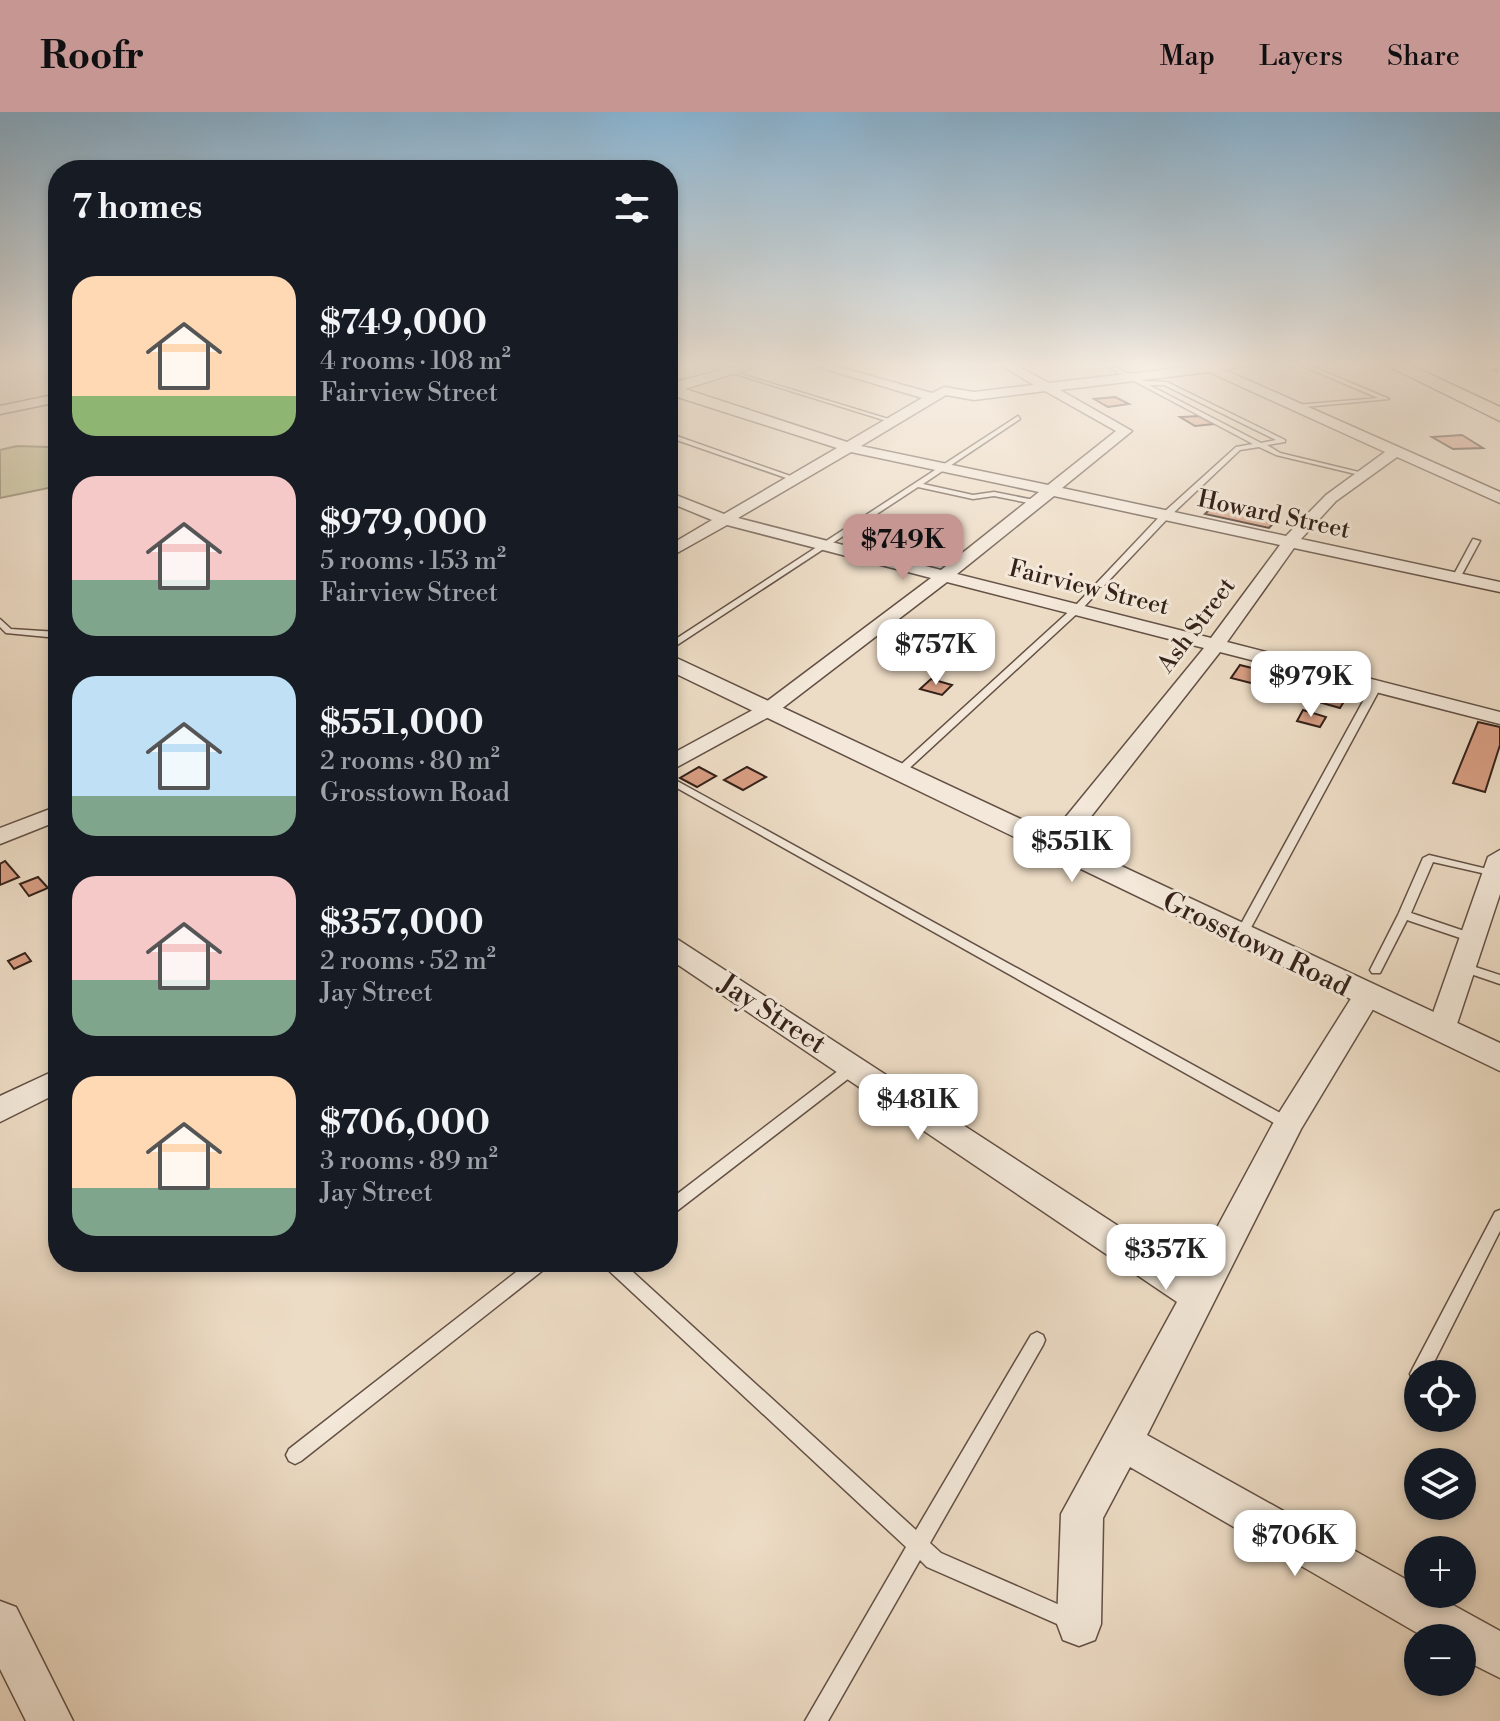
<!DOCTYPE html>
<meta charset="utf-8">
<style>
:root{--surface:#171b24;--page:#20242c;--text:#f1f3f6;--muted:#9ea1a6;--accent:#c59692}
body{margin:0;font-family:"Libre Bodoni",serif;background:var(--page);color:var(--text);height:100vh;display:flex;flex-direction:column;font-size:30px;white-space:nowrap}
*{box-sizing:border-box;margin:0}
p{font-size:26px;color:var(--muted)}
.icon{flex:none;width:44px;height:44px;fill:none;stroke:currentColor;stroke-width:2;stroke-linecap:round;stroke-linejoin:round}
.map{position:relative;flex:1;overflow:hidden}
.side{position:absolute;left:48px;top:48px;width:630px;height:1112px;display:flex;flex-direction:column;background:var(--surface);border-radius:32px;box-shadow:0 4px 12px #0003}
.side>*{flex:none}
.fabs{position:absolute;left:1404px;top:1248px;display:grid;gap:16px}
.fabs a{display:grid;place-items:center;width:72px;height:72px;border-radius:50%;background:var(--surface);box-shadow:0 4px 12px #0003;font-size:40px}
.price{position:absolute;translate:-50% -68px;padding:0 18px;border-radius:16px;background:#fff;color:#222;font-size:26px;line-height:52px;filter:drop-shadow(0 2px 4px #0008)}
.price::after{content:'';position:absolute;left:50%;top:48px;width:24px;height:18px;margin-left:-12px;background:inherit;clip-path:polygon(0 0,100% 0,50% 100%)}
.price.current{background:var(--accent);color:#111}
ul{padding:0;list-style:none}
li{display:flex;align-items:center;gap:24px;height:200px;padding:0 24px}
li span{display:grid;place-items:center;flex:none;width:224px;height:160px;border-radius:24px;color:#555}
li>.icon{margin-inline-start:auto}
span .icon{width:96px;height:96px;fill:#fffc;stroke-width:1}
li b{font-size:34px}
h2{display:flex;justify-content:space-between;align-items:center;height:96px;padding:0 24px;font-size:34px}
header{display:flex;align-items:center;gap:48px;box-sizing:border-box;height:112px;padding:0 40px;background:var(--accent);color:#111}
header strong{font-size:38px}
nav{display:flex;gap:44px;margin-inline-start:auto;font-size:28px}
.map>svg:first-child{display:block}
</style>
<header>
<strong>Roofr</strong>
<nav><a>Map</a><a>Layers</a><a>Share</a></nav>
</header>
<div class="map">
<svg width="1500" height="1609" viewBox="0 0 1500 1609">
<rect width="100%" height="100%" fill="#eddcc5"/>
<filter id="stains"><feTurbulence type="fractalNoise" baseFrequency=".0025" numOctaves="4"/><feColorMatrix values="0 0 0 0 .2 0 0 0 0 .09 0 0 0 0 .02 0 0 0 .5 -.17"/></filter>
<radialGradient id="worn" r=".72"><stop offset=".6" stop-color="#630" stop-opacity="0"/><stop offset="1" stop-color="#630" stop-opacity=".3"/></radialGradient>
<!-- green -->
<path fill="#bfbe90" stroke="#7a7055" stroke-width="2" d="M17 334 49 335 58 345V374L0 386V338Z"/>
<!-- building -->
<path fill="#d89e83" stroke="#35221a" stroke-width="2" d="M1115 285 1129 292 1108 295 1094 287Z
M1199 304 1214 312 1195 314 1180 305Z
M1462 323 1483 336 1453 337 1432 325Z
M1212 395 1276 408 1269 416 1205 402Z
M1240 553 1272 561 1263 574 1231 566Z
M931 567 952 573 942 583 920 577Z
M1318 573 1349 581 1340 596 1308 587Z
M1303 598 1326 605 1320 615 1297 609Z
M1478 610 1500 615V633L1485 680 1453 671Z
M699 655 716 664 697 675 680 666Z
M747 655 766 665 743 678 724 668Z
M5 749 19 765 0 773V752Z
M38 765 48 776 29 784 20 772Z
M25 841 31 849 14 857 8 849Z"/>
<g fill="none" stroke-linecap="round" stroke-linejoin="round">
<defs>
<path id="service" d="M700 251H709L734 258V260L895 309 890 310Z
M1100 251H1107L1143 269 1167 270 1285 328V330L1267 333 1280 341 1367 362 1364 364 1276 343 1259 335 1240 338 1169 405 1081 498 903 662H895L894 660 895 658 1075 494 1163 401 1236 335 1253 332ZM1149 273H1164L1276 328 1261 331Z
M1296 251H1304L1389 287 1294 296 1296 293 1378 286Z
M1018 304 1020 307 923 372 973 383 994 380 1039 389V393L994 384 973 387 918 375 668 539V532Z
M668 321 796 366 797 367 792 368 668 325Z
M1473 427 1480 429 1460 466 1453 468 1452 466Z
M0 507 11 517 58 520V526L6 521 0 515Z
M1377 570 1382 573 1247 823 1241 827 1237 826 1235 823 1372 573Z
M668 664 1293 1008 1295 1012 1293 1016 1288 1017 1283 1016 668 671Z
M1429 743 1500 760 1499 763 1495 764 1433 750 1411 801 1476 823 1478 826 1472 830 1407 808 1380 861H1372L1370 858 1398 803 1423 746Z
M1463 851 1500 863V872L1459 858 1457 855Z
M852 951 857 952 859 956 857 960 673 1102 668 1104V1089L847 952Z
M1500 1098V1119L1428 1262H1418V1270L1413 1268 1410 1262 1413 1256 1495 1100Z
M529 1150H549L547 1155 301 1349 295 1352 289 1349 286 1343 289 1337Z
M603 1150H622L916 1418 1031 1223 1037 1220 1043 1223 1045 1228 1043 1233 930 1431 941 1441 1078 1501 1081 1508 1078 1515 1071 1518 1064 1515 927 1455 920 1448 828 1609H805L906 1435 605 1155Z"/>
<path id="minor" d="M748 251H767L685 277 847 330 922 286 805 251H824L932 281 944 275 974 280 1034 273 997 251H1012L1049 271 1222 251H1259L1225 258 1500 380V391L1397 345 1336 389 1301 427 1500 470V480L1294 436 1227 530 1500 600V612L1220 540 1064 739H1046L1043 734 1046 729 1204 536 947 470 776 601 668 660V644L762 593 931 466 727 413 668 446V434L712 408 668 390V380L724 402 837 336 668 282V272ZM1209 260 1385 340 1326 383 1286 424 1062 376 1132 319 1060 278ZM1045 279 1116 319 1048 373 861 334 946 283 974 288ZM851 340 1039 380 941 458 738 406ZM1054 384 1280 433 1211 526 957 462Z
M58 282V290L0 302V294Z
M58 694V709L0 732V716Z
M1500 738V782L1455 918 1451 925 1441 928 1431 925 1427 918 1488 745Z
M668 824 677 827 1192 1162 1277 1004 1357 877H1377L1381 884 1301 1017 1147 1323 1418 1474V1482H1433L1500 1519V1566L1462 1547V1526H1426L1130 1355 1103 1406 1101 1512 1095 1528 1079 1534 1063 1528 1057 1512 1061 1402 1177 1190 668 846Z
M58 957V981L0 1010V984Z
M0 1489 16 1495 73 1609H26L0 1557Z"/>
<path id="tertiary" d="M47 251H58V257Z
M668 542 1500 931V959L668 558Z"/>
<path id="primary" d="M1382 251H1406L1500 295V309Z"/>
</defs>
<!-- service casing -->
<use href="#service" stroke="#635045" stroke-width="3"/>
<!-- minor casing -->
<use href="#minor" stroke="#635045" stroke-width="3"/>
<!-- tertiary casing -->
<use href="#tertiary" stroke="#635045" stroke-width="3"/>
<!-- primary casing -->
<use href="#primary" stroke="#35221a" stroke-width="3"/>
<!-- service -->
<use href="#service" fill="#f3e8d9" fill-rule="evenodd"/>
<!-- minor -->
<use href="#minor" fill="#f3e8d9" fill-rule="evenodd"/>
<!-- tertiary -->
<use href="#tertiary" fill="#f3e8d9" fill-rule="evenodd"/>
<!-- primary -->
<use href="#primary" fill="#eddcc5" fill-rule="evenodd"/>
<!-- rail -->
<path stroke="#35221a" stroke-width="3" stroke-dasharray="7 7" stroke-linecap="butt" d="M1479 251 1500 260"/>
</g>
<!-- sky -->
<linearGradient id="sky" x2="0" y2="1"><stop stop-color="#89b6d6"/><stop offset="0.53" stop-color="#f7efe5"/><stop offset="1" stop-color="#f7efe5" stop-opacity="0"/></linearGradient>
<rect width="1500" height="476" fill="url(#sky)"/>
<g text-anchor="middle" stroke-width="6" stroke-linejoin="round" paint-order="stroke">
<!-- far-street labels -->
<g font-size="24" fill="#35221a" stroke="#f3e8d9">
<text transform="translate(1274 402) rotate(12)" y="8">Howard Street</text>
<text transform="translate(1089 475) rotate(14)" y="8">Fairview Street</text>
<text transform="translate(1196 513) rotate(-53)" y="8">Ash Street</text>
</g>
<!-- street labels -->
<g font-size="28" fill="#35221a" stroke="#f3e8d9">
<text transform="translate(1257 831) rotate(26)" y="10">Grosstown Road</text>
<text transform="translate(773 901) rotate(33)" y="10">Jay Street</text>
</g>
</g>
<rect width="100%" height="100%" filter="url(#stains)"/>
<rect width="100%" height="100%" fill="url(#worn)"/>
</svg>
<div class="fabs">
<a><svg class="icon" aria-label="locate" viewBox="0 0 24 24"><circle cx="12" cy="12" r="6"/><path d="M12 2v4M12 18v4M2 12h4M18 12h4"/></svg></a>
<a><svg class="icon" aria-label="layers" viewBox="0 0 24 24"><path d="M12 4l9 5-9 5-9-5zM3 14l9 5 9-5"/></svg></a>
<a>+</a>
<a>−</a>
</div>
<b class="price current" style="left:903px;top:470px">$749K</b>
<b class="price" style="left:936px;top:575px">$757K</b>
<b class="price" style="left:1311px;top:607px">$979K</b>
<b class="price" style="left:1072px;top:772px">$551K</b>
<b class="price" style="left:918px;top:1030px">$481K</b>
<b class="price" style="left:1166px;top:1180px">$357K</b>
<b class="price" style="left:1295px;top:1466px">$706K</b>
<section class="side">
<h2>7 homes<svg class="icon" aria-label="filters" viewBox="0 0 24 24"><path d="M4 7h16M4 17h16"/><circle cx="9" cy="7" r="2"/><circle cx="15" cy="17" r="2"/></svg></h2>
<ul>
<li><span style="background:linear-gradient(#ffd9b3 75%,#8fb573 0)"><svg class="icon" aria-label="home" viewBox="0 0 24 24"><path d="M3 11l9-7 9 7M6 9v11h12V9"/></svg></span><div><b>$749,000</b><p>4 rooms · 108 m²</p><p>Fairview Street</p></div></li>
<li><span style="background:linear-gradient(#f6c9c9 65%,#7fa58c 0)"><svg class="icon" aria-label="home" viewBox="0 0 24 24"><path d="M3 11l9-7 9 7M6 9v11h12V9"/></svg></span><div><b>$979,000</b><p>5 rooms · 153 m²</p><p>Fairview Street</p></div></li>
<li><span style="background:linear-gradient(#bfe0f5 75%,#7fa58c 0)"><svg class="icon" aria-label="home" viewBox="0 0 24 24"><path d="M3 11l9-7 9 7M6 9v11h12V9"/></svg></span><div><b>$551,000</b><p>2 rooms · 80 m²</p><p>Grosstown Road</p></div></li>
<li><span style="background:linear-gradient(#f6c9c9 65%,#7fa58c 0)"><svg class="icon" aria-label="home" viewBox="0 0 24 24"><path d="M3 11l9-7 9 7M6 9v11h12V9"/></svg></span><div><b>$357,000</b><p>2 rooms · 52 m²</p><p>Jay Street</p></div></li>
<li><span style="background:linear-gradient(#ffd9b3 70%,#7fa58c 0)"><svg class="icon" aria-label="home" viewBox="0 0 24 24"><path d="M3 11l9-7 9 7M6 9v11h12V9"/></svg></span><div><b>$706,000</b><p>3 rooms · 89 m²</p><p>Jay Street</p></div></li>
</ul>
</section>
</div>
